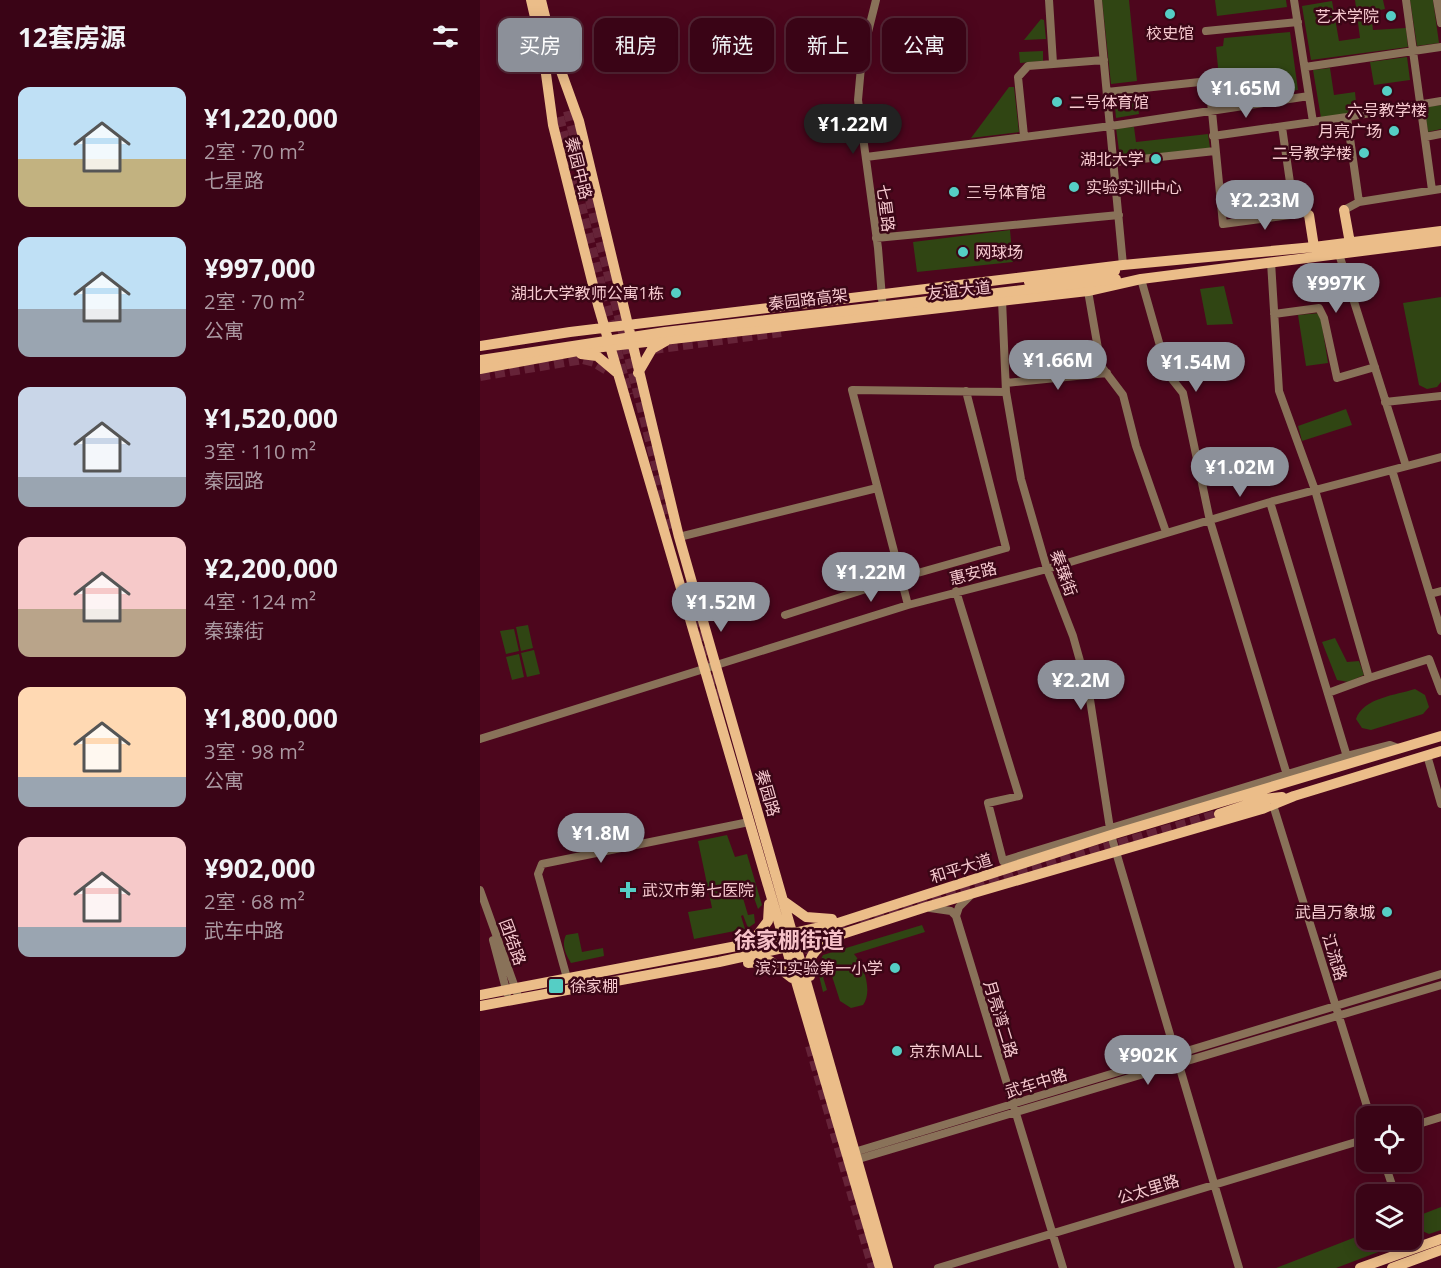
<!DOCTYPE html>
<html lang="zh">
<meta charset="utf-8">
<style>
:root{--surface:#3a0416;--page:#451223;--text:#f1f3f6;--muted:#ab98a1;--line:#542535;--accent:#8c9099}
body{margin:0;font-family:"Open Sans","Noto Sans SC",sans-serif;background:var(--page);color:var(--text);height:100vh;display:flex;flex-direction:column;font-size:22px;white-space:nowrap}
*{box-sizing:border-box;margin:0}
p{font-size:20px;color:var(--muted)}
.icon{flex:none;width:33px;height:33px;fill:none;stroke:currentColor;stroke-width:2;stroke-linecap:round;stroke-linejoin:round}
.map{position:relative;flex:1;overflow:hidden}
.panel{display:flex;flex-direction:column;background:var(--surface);width:480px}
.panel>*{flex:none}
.top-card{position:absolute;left:18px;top:18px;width:570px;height:54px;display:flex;gap:12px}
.tools{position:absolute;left:876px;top:1106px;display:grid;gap:12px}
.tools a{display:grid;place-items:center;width:66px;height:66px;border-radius:12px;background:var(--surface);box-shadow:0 3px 15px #0003,0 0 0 2px var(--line);font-size:30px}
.price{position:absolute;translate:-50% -51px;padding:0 14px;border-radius:21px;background:var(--accent);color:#fff;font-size:20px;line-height:39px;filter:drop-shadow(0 2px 3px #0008)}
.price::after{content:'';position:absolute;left:50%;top:36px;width:18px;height:14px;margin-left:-9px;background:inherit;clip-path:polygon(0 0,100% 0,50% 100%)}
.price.selected{background:#222;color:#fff}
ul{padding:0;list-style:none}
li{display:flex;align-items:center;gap:18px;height:150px;padding:0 18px}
li span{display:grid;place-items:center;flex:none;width:168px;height:120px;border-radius:12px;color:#555}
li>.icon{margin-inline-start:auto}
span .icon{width:72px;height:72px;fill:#fffc;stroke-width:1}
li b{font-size:26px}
h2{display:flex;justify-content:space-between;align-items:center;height:72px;padding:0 18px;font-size:26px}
.tag{padding:0 21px;border-radius:12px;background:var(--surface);box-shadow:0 3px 15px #0003,0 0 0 2px var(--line);font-size:21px;line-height:54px}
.tag.selected{background:var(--accent);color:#fff}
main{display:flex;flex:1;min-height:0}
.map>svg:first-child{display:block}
</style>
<main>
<section class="panel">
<h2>12套房源<svg class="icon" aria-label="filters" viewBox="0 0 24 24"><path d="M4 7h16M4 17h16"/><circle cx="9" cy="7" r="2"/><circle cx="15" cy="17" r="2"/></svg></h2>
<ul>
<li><span style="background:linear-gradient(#bfe0f5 60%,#c2b280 0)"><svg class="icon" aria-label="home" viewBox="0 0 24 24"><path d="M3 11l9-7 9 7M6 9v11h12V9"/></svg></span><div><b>¥1,220,000</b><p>2室 · 70 m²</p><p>七星路</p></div></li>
<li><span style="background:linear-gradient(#bfe0f5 60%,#9aa5b1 0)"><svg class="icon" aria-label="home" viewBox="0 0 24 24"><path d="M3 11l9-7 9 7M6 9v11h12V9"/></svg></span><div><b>¥997,000</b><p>2室 · 70 m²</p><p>公寓</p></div></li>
<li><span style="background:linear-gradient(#c9d6e8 75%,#9aa5b1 0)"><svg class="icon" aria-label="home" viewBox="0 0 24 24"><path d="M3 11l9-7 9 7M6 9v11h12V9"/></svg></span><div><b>¥1,520,000</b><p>3室 · 110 m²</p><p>秦园路</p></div></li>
<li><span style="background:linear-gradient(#f6c9c9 60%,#b9a48a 0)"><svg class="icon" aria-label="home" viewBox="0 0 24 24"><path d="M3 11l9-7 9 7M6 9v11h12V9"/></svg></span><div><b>¥2,200,000</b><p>4室 · 124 m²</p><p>秦臻街</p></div></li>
<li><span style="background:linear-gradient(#ffd9b3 75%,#9aa5b1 0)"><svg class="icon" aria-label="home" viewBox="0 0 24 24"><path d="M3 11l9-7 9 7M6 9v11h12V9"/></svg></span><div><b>¥1,800,000</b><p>3室 · 98 m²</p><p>公寓</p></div></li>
<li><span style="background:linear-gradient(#f6c9c9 75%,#9aa5b1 0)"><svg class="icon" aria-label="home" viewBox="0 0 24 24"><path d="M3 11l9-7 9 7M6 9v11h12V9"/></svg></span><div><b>¥902,000</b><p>2室 · 68 m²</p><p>武车中路</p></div></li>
</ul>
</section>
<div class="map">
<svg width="961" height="1268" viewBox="0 0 961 1268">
<rect width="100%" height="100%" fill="#4d061d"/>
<!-- green -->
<path fill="#304513" d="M622 0H649L657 81 631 84Z
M735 0H806L807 7 737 16Z
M875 0H903L905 9 891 12 893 30 926 28 928 47 831 60 822 6 852 1 859 41 880 38Z
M930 0H953L959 43 937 46Z
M561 19 564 20 566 39 544 40Z
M810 32 818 90 741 98 736 47 743 46 744 38Z
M563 51V61L540 63 539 52Z
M927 57 930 80 894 85 890 62Z
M850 68 854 95 875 92 877 112 841 118 833 70Z
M529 87H534L539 132 491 138Z
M656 93 659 114 636 118 634 96Z
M961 105V129L948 132 944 107Z
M654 127 656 142 728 134 730 148 640 158 636 128Z
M530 230 533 262 437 272 433 242Z
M744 286 753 324 727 325 720 289Z
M961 297V382L957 387 947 389 939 385 923 303Z
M840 313 848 363 826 366 818 315Z
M866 409 872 425 822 441 818 426Z
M48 625 53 648 41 651 36 627Z
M34 629 39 651 26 654 20 631Z
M855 638 867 662 879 661 884 675 868 682 857 680 842 642Z
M54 650 60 674 47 677 41 653Z
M39 654 44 677 32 680 26 657Z
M935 689 945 695 949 707 943 714 891 730 882 728 876 719C883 698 916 695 935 689Z
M247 835 255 857 267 854 282 905 278 909 273 895 263 898 268 915 274 914 275 923 268 928 263 915 261 916 265 929 214 939 208 912 232 908 218 841Z
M442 925 445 932 374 954C384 965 393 992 383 1005L371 1008 360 1001 350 970V961L346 963 349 974 343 977 347 990 343 992 337 967 343 955Z
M98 933 102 952 123 948 124 956 91 963C86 955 81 945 86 935Z
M961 1207V1230L949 1234 938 1229 935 1217Z
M886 1233V1239H921L922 1243 856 1268H796Z"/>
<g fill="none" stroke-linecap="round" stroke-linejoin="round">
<!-- major-tunnel -->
<path stroke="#662338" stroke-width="10" stroke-dasharray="10 5" stroke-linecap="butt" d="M88 111 192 530
M79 117 148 395
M173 349 301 332
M0 376 103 359 114 362 130 372
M208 588 240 703
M380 921 739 814
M319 967C324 944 345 932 365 926
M330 1046 393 1268"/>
<!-- minor -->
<path stroke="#897259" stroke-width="8" d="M396 0 382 56 378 100 398 248 403 310
M569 0 573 63
M618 0 643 265
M814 0 833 122
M926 0 952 190
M957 0 961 23
M726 31 818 22
M825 67 961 47
M627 92 729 81 743 224 810 215 814 210 829 215
M867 117 961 101
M802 127 814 210
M544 136 538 77 548 66 624 60
M733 136 867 117 879 202 864 210
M945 137 961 134
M386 157 631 126 829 96
M634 162 735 151
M879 202 961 189
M396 238 639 215
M859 254 926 466
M791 262 799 391 835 490 889 678 848 693
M661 279 688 374 703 393 730 521 807 775
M608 291 621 366 643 395 656 446 686 532
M522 300 526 392 541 479 567 569 593 636 609 693 631 835 759 1268
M794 314 839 308 844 318 857 378 895 367
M526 383 627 373
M905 402 961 396
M912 470 961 631
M790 502 868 760
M199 537 397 488
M476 591 539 796 508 803 523 861 867 756 910 745 918 748
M950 594 961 591
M428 605 372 390 526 392
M305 615 420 578 526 548 486 391
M889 678 949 659 961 691
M0 739 428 605 567 569 790 502 961 457
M947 755 961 804
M793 805 890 1116
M0 890 37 993
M491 895 479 907 476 916 583 1268
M450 908 471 911 476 916
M13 940 27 993
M87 978 58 874 62 864 269 822
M932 1126 961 1117
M371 1153 961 974
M372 1161 961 985
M904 1161 915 1194
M929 1239 932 1249
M458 1268 886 1139"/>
<!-- major -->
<path stroke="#ebbd89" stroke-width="10" d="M51 0 63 52 73 125 118 305 400 1268
M61 0 73 49 99 121 199 537 408 1268
M864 210 870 243
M829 215 834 247
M0 346 90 332 643 265 834 247 961 231
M101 354 117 356 136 372
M0 369 114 348 608 291 661 279 961 241
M158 373 172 349 186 341
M739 814 784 799 802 797
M305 902 326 917 352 919
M272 942 288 921 289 904
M268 963 290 961 312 978
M330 976C325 958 336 949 349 940
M0 995 257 946 358 923 631 835 961 736
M0 1006 239 962 353 937 446 907 782 809 814 796 961 751
M880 1268 961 1239
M912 1268 961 1250"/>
<!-- major-bridge -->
<path stroke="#ebbd89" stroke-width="10" d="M549 282 635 271
M0 360 185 332 636 279"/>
</g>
<!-- markers -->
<g fill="#55cec5" stroke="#3b0616" stroke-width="2">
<circle cx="690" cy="14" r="6"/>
<circle cx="911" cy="16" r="6"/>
<circle cx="907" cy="91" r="6"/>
<circle cx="577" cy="102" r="6"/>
<circle cx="914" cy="131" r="6"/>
<circle cx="884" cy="153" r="6"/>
<circle cx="676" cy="159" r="6"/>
<circle cx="594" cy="187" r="6"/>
<circle cx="474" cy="192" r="6"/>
<circle cx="483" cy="252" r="6"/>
<circle cx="196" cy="293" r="6"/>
<path d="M145 881h6v6h6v6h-6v6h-6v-6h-6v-6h6z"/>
<circle cx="907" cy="912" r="6"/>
<circle cx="415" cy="968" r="6"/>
<rect x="68" y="978" width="16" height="16" rx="3"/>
<circle cx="417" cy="1051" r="6"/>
</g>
<g text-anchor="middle" stroke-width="5" stroke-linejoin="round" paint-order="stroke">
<!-- poi labels -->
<g font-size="16" fill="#f6c9cf" stroke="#3b0616" text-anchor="end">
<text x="899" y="22">艺术学院</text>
<text x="690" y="39" text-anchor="middle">校史馆</text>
<text x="589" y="108" text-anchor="start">二号体育馆</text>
<text x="907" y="116" text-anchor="middle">六号教学楼</text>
<text x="902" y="137">月亮广场</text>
<text x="872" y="159">二号教学楼</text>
<text x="664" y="165">湖北大学</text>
<text x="606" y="193" text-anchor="start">实验实训中心</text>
<text x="486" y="198" text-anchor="start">三号体育馆</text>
<text x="495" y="258" text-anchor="start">网球场</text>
<text x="184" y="299">湖北大学教师公寓1栋</text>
<text x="162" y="896" text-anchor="start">武汉市第七医院</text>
<text x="895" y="918">武昌万象城</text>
<text x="403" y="974">滨江实验第一小学</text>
<text x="90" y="992" text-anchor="start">徐家棚</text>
<text x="429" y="1057" text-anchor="start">京东MALL</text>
</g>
<!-- street labels -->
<g font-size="16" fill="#f6c9cf" stroke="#3b0616">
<text transform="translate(99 168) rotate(76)" y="6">秦园中路</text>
<text transform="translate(406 208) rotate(83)" y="6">七星路</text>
<text transform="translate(479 290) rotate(-6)" y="6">友谊大道</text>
<text transform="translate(328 299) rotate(-7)" y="6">秦园路高架</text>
<text transform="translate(493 573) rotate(-14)" y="6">惠安路</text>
<text transform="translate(584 573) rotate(70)" y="6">秦臻街</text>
<text transform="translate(288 793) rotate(74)" y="6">秦园路</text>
<text transform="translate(481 868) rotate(-17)" y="6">和平大道</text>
<text transform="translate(33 942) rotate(70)" y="6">团结路</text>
<text transform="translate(855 957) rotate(73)" y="6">江流路</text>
<text transform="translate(521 1019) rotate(73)" y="6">月亮湾二路</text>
<text transform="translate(556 1083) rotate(-17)" y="6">武车中路</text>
<text transform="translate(668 1189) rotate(-17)" y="6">公太里路</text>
</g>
<!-- district labels -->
<g font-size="22" font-weight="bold" fill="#f6c1c8" stroke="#3b0616">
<text x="309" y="948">徐家棚街道</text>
</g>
</g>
</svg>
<div class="tools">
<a><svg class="icon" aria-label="locate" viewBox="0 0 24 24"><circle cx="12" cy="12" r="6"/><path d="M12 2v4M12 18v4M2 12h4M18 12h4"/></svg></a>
<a><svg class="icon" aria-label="layers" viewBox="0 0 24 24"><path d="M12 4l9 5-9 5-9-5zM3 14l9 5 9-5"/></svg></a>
</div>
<b class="price" style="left:766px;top:119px">¥1.65M</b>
<b class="price selected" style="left:373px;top:155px">¥1.22M</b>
<b class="price" style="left:785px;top:231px">¥2.23M</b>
<b class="price" style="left:856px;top:314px">¥997K</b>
<b class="price" style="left:578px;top:391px">¥1.66M</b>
<b class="price" style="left:716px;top:393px">¥1.54M</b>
<b class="price" style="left:760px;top:498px">¥1.02M</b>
<b class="price" style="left:391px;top:603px">¥1.22M</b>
<b class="price" style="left:241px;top:633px">¥1.52M</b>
<b class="price" style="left:601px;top:711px">¥2.2M</b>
<b class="price" style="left:121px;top:864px">¥1.8M</b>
<b class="price" style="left:668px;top:1086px">¥902K</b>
<div class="top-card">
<a class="tag selected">买房</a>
<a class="tag">租房</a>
<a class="tag">筛选</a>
<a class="tag">新上</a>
<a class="tag">公寓</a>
</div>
</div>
</main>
